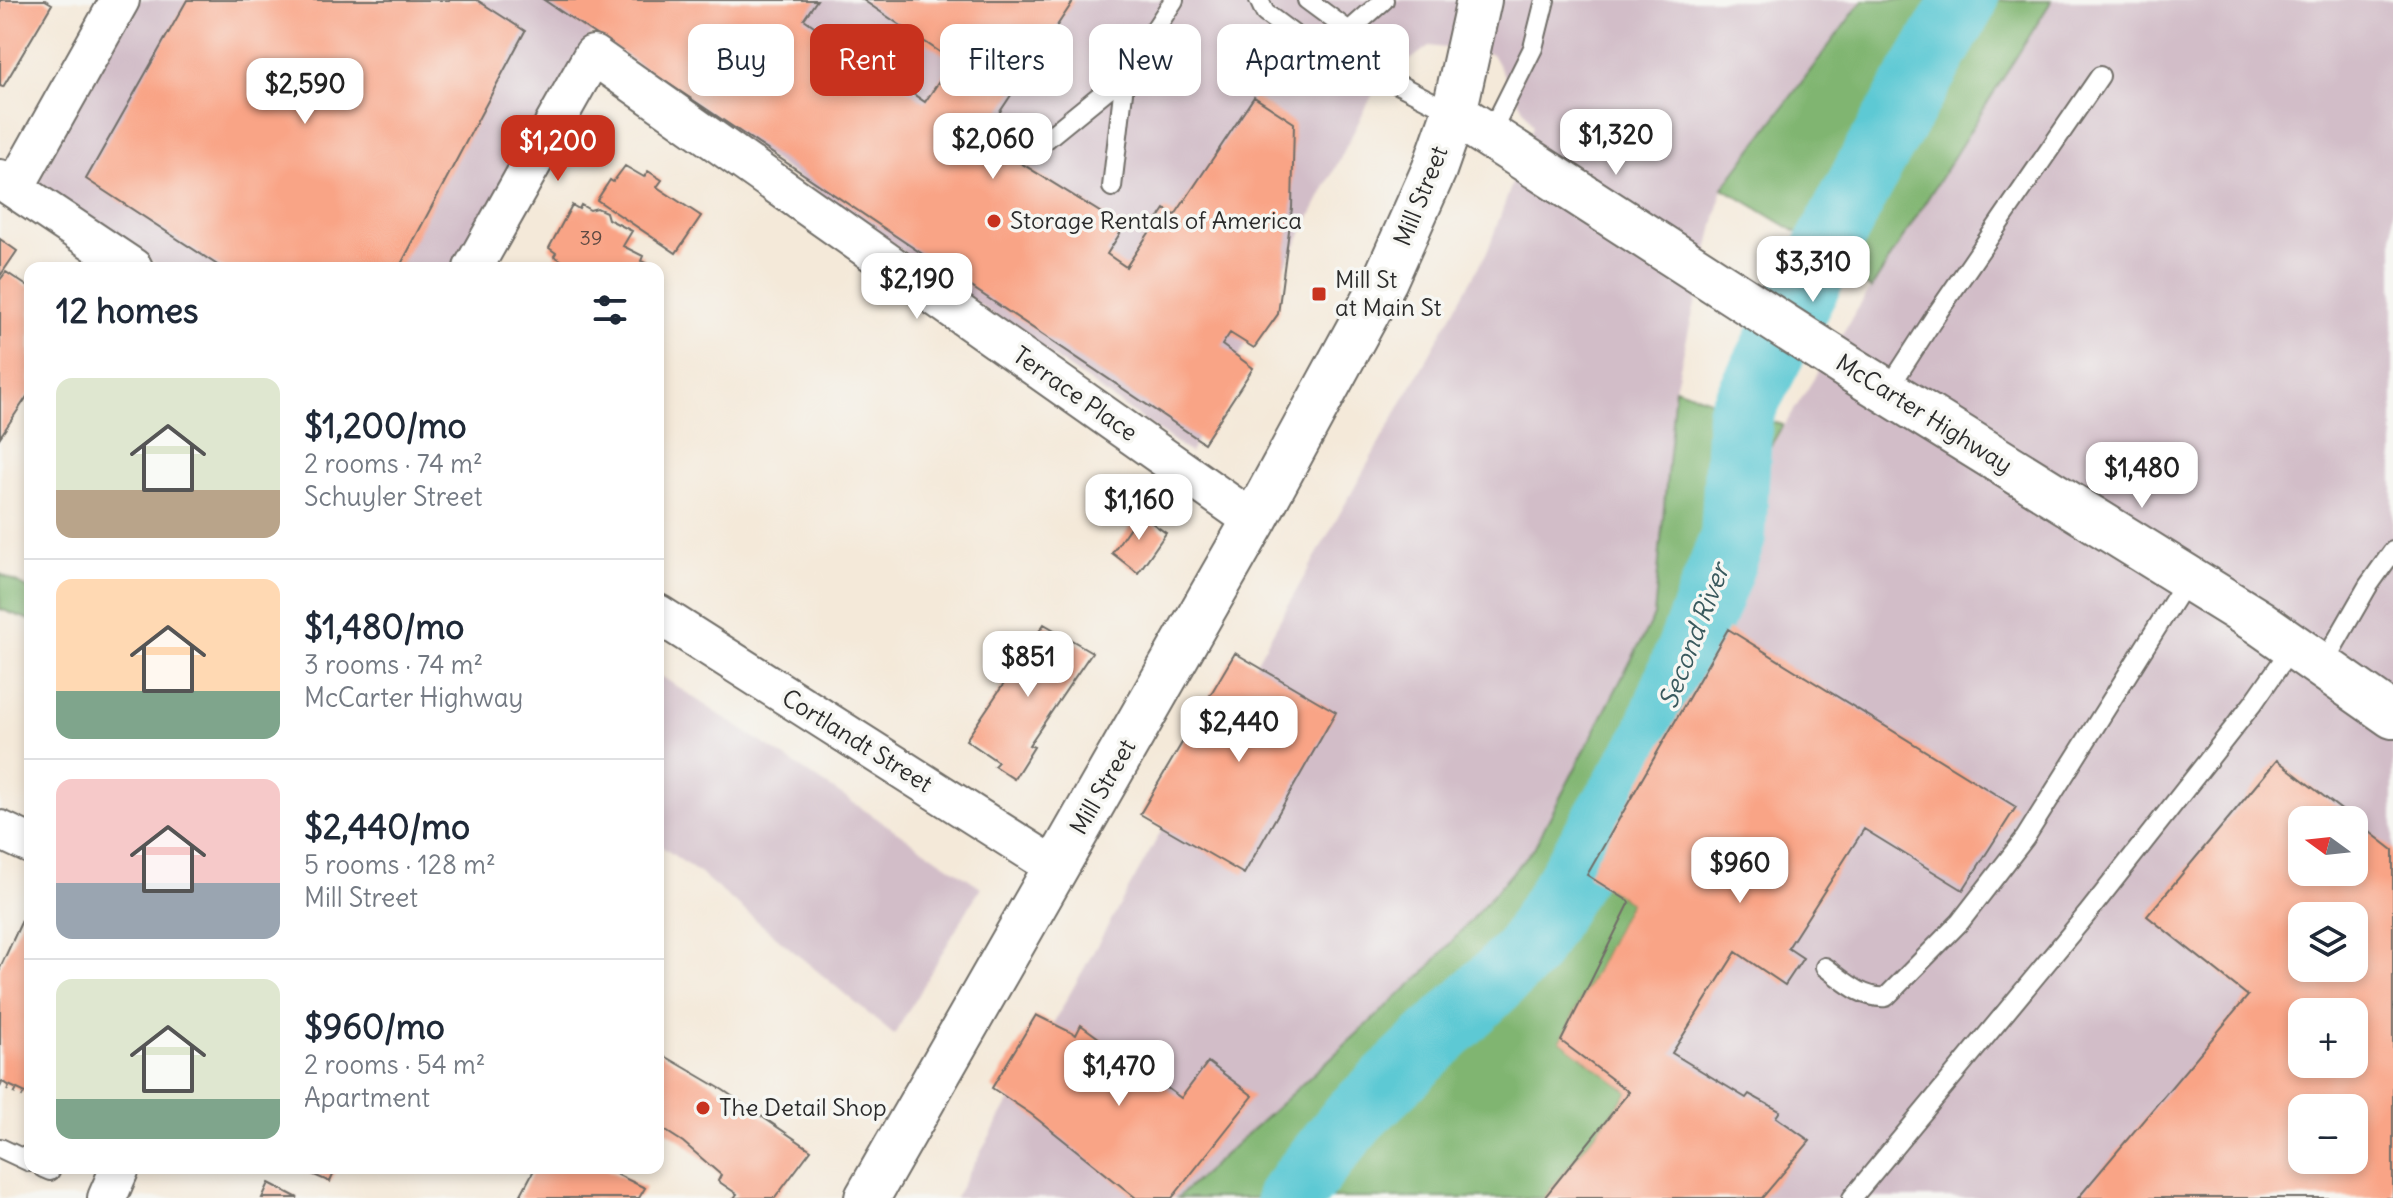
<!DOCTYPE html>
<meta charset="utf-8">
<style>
:root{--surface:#fff;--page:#f6f6f7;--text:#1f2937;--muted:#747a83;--line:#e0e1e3;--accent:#c8321e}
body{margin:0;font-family:Delius,sans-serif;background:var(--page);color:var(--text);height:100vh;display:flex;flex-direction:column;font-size:30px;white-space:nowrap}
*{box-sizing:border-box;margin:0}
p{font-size:26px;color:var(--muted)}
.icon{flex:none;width:44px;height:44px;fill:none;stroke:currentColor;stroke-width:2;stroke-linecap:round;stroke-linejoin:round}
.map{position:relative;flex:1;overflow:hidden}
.sheet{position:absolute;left:24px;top:262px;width:640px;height:912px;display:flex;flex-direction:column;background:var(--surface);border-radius:16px;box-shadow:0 4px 12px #0003}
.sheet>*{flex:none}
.hud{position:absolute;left:688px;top:24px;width:760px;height:72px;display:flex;gap:16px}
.needle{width:52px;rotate:285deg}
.controls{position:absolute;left:2288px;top:806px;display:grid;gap:16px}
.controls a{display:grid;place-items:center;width:80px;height:80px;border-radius:16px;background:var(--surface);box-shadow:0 4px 12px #0003;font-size:40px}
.price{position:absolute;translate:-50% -68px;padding:0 18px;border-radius:16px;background:#fff;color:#222;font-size:26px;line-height:52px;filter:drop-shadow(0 2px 4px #0008)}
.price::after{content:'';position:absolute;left:50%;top:48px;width:24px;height:18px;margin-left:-12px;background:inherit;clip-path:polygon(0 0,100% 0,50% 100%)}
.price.active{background:var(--accent);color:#fff}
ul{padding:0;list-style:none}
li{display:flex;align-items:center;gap:24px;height:200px;padding:0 32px}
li+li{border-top:2px solid var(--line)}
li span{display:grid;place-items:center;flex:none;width:224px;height:160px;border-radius:16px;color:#555}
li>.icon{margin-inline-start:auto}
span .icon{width:96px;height:96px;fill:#fffc;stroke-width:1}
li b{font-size:34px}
h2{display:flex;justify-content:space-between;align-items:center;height:96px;padding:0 32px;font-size:34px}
.tag{padding:0 28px;border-radius:16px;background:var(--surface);box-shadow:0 4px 12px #0003;font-size:28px;line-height:72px}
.tag.active{background:var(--accent);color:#fff}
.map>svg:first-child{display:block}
</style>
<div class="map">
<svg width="2393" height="1198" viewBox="0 0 2393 1198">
<rect width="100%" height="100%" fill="#f6f6f2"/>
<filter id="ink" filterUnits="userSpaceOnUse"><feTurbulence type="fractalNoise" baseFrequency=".0125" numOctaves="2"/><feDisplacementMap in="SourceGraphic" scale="16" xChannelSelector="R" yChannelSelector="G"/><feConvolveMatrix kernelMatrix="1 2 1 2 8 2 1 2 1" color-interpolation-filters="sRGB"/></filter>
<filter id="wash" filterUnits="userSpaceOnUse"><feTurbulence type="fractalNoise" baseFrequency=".006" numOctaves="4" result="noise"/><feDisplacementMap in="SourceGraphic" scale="32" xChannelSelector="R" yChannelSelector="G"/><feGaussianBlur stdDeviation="1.8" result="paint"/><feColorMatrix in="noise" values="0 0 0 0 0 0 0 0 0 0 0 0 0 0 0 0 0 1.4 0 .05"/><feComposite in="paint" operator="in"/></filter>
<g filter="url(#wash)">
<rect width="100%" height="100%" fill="#f4e9d9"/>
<!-- industrial -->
<path fill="#d2bdc8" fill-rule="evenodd" d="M132 0H1863L1723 188 1675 388 1654 616 1534 848 1425 972 1177 1198H955L1488 250 1533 126 1492 54 1429 46 1378 84 1190 453 592 33 465 268H162L36 183Z
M2052 0H2393V1198H1544L1628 1092 1561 1041 1587 875 1728 629 1752 477ZM2302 820H2354V872H2302ZM2302 916H2354V968H2302ZM2302 1012H2354V1064H2302ZM2302 1108H2354V1160H2302Z
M658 674 981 887 894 1035 703 876 658 844Z"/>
<!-- forest -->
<path fill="#80b571" stroke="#56704e" stroke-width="2" d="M1863 0H2052L1871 289 1796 232 1723 188Z
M1675 388 1783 425 1752 477 1728 629 1587 875 1630 902 1561 1041 1629 1092 1544 1198H1177L1425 972 1534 848 1654 616Z
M0 574 30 589V620L0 609Z"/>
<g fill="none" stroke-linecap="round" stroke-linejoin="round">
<!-- river -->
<path stroke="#5dc9d4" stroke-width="66" d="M1289 1198 1355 1116 1525 953 1654 740 1733 537 1740 414 1873 159 1965 0"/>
</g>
<g id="blocks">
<!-- building -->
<path fill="#f9a486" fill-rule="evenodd" d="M0 0H45L52 4 3 87 0 86Z
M187 0H477L525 31 399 268H222L86 179Z
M544 0H817L804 19 925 102 953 61 863 0H1074L982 139 1124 227 1107 254 1126 267 1165 209 1175 215 1254 97 1294 123 1292 208 1278 314 1254 348 1230 333 1222 345 1253 368 1204 443Z
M625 166 644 177 648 171 662 180 657 187 701 216 676 253 597 200 610 180 613 182Z
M572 205 579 209 581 205 590 210 597 208 606 212 608 219 632 231 623 246 643 256 641 261 657 268H575L554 256 556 253 549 248Z
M0 239 17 251 0 276Z
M6 272 30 288V392L0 437V280Z
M1141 511 1155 519 1152 523 1166 533 1138 573 1112 553Z
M1044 624 1092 652 1029 745 1034 747 1014 779 994 766 998 762 966 740Z
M1728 629 2016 807 1963 890 1864 829 1788 948 1803 958 1785 985 1736 952 1672 1053 1746 1098 1749 1094 1780 1111 1776 1117 1810 1141 1762 1198H1544L1629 1092 1561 1041 1630 902 1587 875Z
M1235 653 1336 712 1244 874 1140 814Z
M2277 760 2393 850V1198H2078L2248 996 2147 916ZM2302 820H2354V872H2302ZM2302 916H2354V968H2302ZM2302 1012H2354V1064H2302ZM2302 1108H2354V1160H2302Z
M30 903V1095L0 1081V968Z
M1036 1015 1076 1035 1081 1025 1181 1098 1208 1062 1253 1096 1172 1198H1136L1031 1114 992 1088Z
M658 1052 723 1090 811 1150 775 1198H734L737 1194 718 1181 721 1175 683 1142 658 1126Z
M298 1168H336L330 1182Z
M535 1168H604L645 1188 639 1198H519Z
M269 1183 298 1198H262Z"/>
</g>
</g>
<g filter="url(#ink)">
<use href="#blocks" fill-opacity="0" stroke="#716e68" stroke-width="2"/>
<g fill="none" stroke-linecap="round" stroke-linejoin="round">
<defs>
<path id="service" d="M1259 0 1265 13 1329 61 1366 68 1454 113
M1307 0 1349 31 1366 68
M1349 31 1384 0
M1489 136 1533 48 1545 0
M1044 141 1125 75 1174 0
M1112 187 1125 75
M1887 391 1938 312 2100 76
M2322 666 2368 586 2393 551
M1825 967C1843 980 1862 999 1886 997L1960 922 2025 838 2188 578
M0 1148 30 1162
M43 1168 50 1171
M1852 1198 2087 914 2254 702 2293 646"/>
<path id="minor" d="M0 179 133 268
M15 187 120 0
M473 268 593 55 1254 521
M658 614 1057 868
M0 830 30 844
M107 1198 120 1168"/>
<path id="tertiary" d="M1454 113 1848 367 2259 622 2393 716
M867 1198 1254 521 1385 280 1434 170 1454 113 1479 0"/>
</defs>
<!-- service casing -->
<use href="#service" stroke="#716e68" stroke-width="22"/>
<!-- minor casing -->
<use href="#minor" stroke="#716e68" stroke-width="42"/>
<!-- tertiary casing -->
<use href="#tertiary" stroke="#716e68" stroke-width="48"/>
<!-- path -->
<path stroke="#716e68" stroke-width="5" stroke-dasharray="2 6" stroke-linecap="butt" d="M0 1085 30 1099"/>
<!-- service -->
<use href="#service" stroke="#fff" stroke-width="18"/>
<!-- minor -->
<use href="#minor" stroke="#fff" stroke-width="38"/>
<!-- tertiary -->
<use href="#tertiary" stroke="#fff" stroke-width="44"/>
</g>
</g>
<!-- markers -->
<g fill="#c8321e" stroke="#f6f6f2" stroke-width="3">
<circle cx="994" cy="221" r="8"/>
<rect x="1311" y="286" width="16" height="16" rx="4"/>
<circle cx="703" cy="1108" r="8"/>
</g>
<g text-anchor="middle" stroke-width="7" stroke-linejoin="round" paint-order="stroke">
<!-- number labels -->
<g font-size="20" fill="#5e4942">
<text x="591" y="245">39</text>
</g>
<!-- street labels -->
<g font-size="24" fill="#2b2b2b" stroke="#f6f6f2">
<text transform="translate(1421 196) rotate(-68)" y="8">Mill Street</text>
<text transform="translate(1075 394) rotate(35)" y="8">Terrace Place</text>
<text transform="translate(1924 414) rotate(32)" y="8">McCarter Highway</text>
<text transform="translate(857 741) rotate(32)" y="8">Cortlandt Street</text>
<text transform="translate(1103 787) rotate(-60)" y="8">Mill Street</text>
</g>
<!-- poi labels -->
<g font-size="24" fill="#2b2b2b" stroke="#f6f6f2" text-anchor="start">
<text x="1010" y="229">Storage Rentals of America</text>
<text x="1335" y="288">Mill St<tspan x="1335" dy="28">at Main St</tspan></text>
<text x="719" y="1116">The Detail Shop</text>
</g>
<!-- water labels -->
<g font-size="26" font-style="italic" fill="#3a5a5e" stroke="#f6f6f2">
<text transform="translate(1694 636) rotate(-69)" y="9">Second River</text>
</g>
</g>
</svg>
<div class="controls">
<a><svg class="needle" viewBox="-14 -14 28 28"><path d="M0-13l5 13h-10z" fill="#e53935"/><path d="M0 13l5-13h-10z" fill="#747a83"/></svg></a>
<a><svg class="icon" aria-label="layers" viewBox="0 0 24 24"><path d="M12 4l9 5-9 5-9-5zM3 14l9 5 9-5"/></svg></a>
<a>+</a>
<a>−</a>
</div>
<b class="price" style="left:305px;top:126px">$2,590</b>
<b class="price" style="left:1616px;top:177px">$1,320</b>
<b class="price" style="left:993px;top:181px">$2,060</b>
<b class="price active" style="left:558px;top:183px">$1,200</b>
<b class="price" style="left:1813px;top:304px">$3,310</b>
<b class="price" style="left:917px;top:321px">$2,190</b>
<b class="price" style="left:2142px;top:510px">$1,480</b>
<b class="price" style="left:1139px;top:542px">$1,160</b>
<b class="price" style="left:1028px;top:699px">$851</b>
<b class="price" style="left:1239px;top:764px">$2,440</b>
<b class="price" style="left:1740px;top:905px">$960</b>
<b class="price" style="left:1119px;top:1108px">$1,470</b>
<div class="hud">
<a class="tag">Buy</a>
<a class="tag active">Rent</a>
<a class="tag">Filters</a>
<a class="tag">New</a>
<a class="tag">Apartment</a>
</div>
<section class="sheet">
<h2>12 homes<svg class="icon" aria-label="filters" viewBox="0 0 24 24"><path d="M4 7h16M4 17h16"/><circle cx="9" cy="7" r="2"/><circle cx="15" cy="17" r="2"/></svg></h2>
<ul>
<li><span style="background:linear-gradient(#dfe7d0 70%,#b9a48a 0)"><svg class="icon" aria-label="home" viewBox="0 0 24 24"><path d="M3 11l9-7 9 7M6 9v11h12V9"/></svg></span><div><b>$1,200/mo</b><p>2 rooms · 74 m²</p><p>Schuyler Street</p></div></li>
<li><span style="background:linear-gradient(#ffd9b3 70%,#7fa58c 0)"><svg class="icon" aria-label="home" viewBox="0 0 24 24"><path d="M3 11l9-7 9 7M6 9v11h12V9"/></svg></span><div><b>$1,480/mo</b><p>3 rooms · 74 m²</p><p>McCarter Highway</p></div></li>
<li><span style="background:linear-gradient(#f6c9c9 65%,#9aa5b1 0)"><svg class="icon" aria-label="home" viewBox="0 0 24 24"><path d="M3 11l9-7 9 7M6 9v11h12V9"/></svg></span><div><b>$2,440/mo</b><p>5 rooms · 128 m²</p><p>Mill Street</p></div></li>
<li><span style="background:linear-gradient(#dfe7d0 75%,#7fa58c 0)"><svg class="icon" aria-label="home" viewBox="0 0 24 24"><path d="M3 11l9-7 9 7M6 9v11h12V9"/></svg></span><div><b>$960/mo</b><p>2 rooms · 54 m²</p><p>Apartment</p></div></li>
</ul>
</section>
</div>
